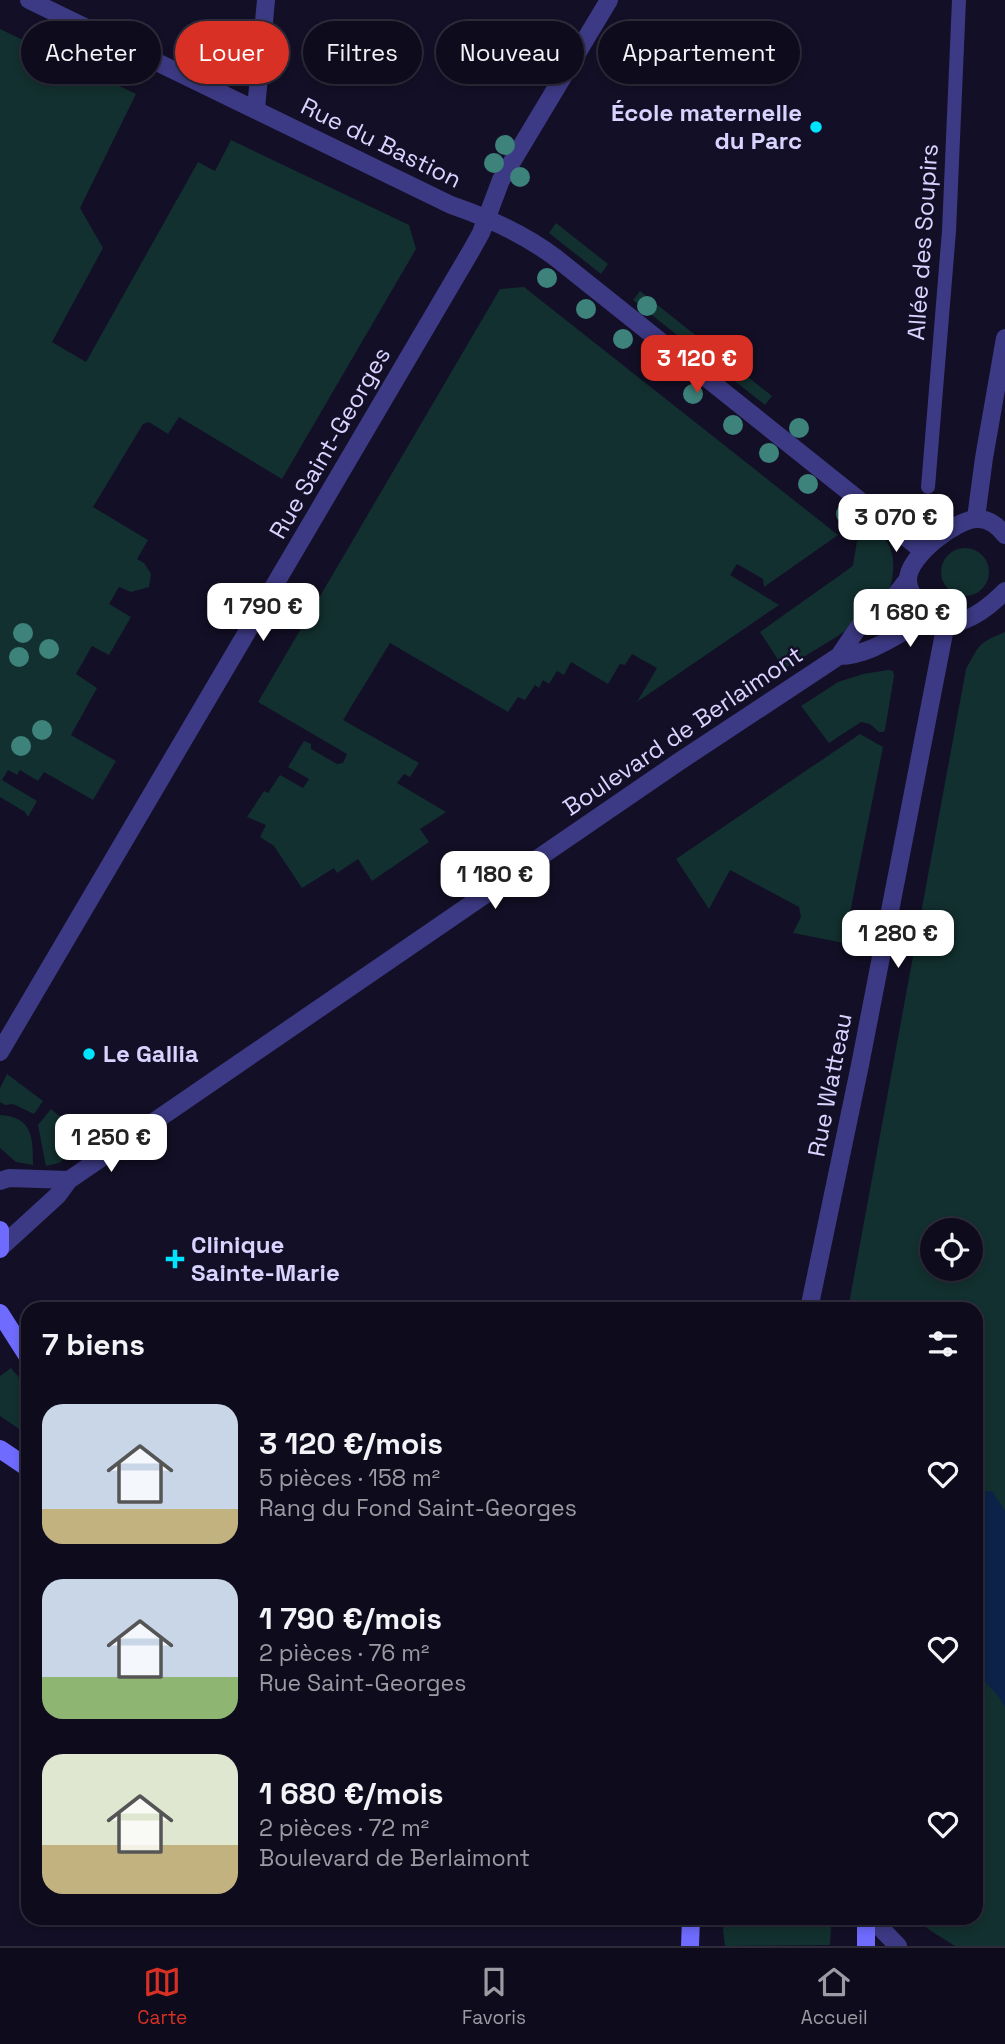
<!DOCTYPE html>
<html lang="fr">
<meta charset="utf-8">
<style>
:root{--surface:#0e0b1c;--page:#1c1929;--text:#f1f3f6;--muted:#9b9ba3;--line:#2e2b3b;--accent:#d93025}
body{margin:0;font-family:"Space Grotesk",sans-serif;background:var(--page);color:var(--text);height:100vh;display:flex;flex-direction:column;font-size:26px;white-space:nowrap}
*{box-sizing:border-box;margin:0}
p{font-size:23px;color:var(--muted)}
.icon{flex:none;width:38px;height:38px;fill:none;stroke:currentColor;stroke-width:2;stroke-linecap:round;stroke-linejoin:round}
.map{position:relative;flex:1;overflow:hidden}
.sheet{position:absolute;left:21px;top:1302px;width:962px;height:623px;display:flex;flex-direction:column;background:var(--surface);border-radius:21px;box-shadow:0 4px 10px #0003,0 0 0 2px var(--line)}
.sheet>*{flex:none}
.banner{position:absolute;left:21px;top:21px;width:964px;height:63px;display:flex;gap:14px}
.fabs{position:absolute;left:920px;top:1218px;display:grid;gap:14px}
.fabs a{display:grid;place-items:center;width:63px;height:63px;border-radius:50%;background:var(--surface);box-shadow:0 4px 10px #0003,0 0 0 2px var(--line);font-size:35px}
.price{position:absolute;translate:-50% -60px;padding:0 16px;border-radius:14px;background:#fff;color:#222;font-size:23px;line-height:46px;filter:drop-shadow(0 2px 4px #0008)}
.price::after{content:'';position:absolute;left:50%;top:42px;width:21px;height:16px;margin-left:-10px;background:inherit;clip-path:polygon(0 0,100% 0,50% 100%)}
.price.on{background:var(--accent);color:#fff}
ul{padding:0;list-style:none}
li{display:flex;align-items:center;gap:21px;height:175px;padding:0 21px}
li span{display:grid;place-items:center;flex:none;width:196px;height:140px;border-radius:21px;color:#555}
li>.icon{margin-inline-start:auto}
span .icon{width:84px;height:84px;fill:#fffc;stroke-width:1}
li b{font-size:30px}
h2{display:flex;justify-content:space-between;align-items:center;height:84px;padding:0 21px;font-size:30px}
.tag{padding:0 24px;border-radius:32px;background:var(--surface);box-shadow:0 4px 10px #0003,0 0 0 2px var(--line);font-size:24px;line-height:63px}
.tag.on{background:var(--accent);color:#fff}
.tab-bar{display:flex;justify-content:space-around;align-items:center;height:98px;border-top:2px solid var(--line);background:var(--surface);font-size:19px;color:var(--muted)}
.tab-bar a{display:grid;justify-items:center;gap:4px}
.tab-bar .on{color:var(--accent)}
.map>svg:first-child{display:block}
</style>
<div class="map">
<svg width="1005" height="1946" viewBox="0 0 1005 1946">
<rect width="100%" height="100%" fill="#130f26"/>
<!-- green -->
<path fill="#12302f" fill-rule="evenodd" d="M0 29 136 94 80 208 103 248 52 342 86 362 198 162 215 171 231 140 409 225 416 249 282 479 179 417 168 434 149 422 143 424 93 507 148 540 137 559 144 563 151 574 149 587 131 592 119 587 109 604 131 617 109 655 92 646 76 674 97 688 71 735 116 761 93 800 44 772 38 781 20 770 17 775 8 770 2 780 37 801 28 817 25 812 0 797Z
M556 223 608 264 601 274 549 233Z
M524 287 838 535 764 587 763 579 737 564 730 575 779 605 637 702 657 668 632 654 625 665 620 664 608 684 571 662 564 675 557 671 549 684 543 680 539 688 535 685 525 700 518 697 508 712 390 643 343 720 419 763 410 777 404 774 397 783 446 812 420 829 429 842 372 881 358 859 337 873 334 868 302 888 274 846 260 837 266 825 247 817 264 791 268 793 280 775 303 788 309 779 288 767 304 741 311 744V749L337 764 343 763 347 754 258 702 500 289Z
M640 291 772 396 765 405 633 300Z
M873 529C883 533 890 544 892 554 895 567 893 586 885 596 866 623 812 651 784 669L760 632 850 568 853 565 857 541Z
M941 572a24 24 0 1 1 48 0a24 24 0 1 1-48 0Z
M1005 632V1946H955L931 1931 914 1918H976V1309H848L966 669C980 644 978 643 1005 632ZM933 1230H971V1269H933Z
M888 670 893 671 894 676 885 730 883 732H879L870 724 861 722 829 743 801 706 838 682 863 674Z
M860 734 883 747 844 943 793 933 801 917 799 907 730 870 709 909 676 859Z
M7 1074 43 1101 34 1114 13 1104 5 1105 0 1102V1088Z
M51 1109 88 1141 59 1163 46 1166 38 1125Z
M0 1115C33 1117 33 1138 33 1165L16 1162 0 1148Z
M11 1368 28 1388V1435L0 1416V1376Z
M726 1918H829L831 1928 830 1945 725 1946 723 1930Z"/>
<!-- water -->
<path fill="#0c2248" d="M987 1491 993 1492 1005 1511V1707C998 1692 984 1684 977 1670V1503L981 1494Z"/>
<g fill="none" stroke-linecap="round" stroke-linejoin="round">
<!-- service -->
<path stroke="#3d3a85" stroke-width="14" d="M928 487 949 231 959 0"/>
<!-- minor -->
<path stroke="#3d3a85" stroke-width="18" d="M29 0 451 205C489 218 524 234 556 258L923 551
M256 109 266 0
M976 518 984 458 1005 338
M1005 535C999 527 989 519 978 519 957 518 907 557 908 580 908 589 916 602 922 609 949 639 983 613 1005 591
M839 656C874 655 900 631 930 618
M0 1052 471 251 481 233 501 180 609 0
M0 1181 9 1178 69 1180
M0 1248 58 1195 69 1180 677 763 839 656 858 628 890 602 908 579
M809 1309 860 1065 946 623
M871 1918 898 1946"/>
<!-- secondary -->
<path stroke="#6f6bff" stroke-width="18" d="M0 1230V1249
M0 1313 28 1357
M0 1449 28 1468
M866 1918V1946
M690 1946 691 1918"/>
</g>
<!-- trees -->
<g fill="#3d827b">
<circle cx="505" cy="145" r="10"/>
<circle cx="494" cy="163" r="10"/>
<circle cx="520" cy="177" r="10"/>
<circle cx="547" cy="278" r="10"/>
<circle cx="647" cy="306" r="10"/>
<circle cx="586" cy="309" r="10"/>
<circle cx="623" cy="339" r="10"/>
<circle cx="718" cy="364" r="10"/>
<circle cx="658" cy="366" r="10"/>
<circle cx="693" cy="394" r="10"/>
<circle cx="733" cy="425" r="10"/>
<circle cx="799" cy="428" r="10"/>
<circle cx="769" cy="453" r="10"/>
<circle cx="808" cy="484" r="10"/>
<circle cx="846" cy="514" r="10"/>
<circle cx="23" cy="633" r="10"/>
<circle cx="49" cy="649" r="10"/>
<circle cx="19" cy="657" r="10"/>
<circle cx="42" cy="730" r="10"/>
<circle cx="21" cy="746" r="10"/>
</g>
<!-- markers -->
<g fill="#00e5ff" stroke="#130f26" stroke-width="2.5">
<circle cx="816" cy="127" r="7"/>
<circle cx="89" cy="1054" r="7"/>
<path d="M171.5 1248.5h7v7h7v7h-7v7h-7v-7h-7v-7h7z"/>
</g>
<g text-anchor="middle" stroke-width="5" stroke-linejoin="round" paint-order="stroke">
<!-- poi labels -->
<g font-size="24" font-weight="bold" fill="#d9d4ff" stroke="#130f26" text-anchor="start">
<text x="802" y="121" text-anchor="end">École maternelle<tspan x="802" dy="28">du Parc</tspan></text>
<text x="103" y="1062">Le Gallia</text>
<text x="191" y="1253">Clinique<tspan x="191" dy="28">Sainte-Marie</tspan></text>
</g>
<!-- street labels -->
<g font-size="24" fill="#d9d4ff" stroke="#130f26">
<text transform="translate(381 143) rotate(26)" y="8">Rue du Bastion</text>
<text transform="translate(923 242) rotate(-86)" y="8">Allée des Soupirs</text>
<text transform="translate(330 443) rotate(-60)" y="8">Rue Saint-Georges</text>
<text transform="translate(683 731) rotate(-34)" y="8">Boulevard de Berlaimont</text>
<text transform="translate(830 1085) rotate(-79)" y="8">Rue Watteau</text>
</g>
</g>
</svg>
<div class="fabs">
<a><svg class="icon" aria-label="locate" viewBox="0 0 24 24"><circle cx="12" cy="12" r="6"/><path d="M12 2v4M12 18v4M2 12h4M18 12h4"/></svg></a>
</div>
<b class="price on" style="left:697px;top:395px">3 120 €</b>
<b class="price" style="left:896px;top:554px">3 070 €</b>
<b class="price" style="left:263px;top:643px">1 790 €</b>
<b class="price" style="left:910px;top:649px">1 680 €</b>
<b class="price" style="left:495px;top:911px">1 180 €</b>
<b class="price" style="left:898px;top:970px">1 280 €</b>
<b class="price" style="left:111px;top:1174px">1 250 €</b>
<div class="banner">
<a class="tag">Acheter</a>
<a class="tag on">Louer</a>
<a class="tag">Filtres</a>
<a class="tag">Nouveau</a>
<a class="tag">Appartement</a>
</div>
<section class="sheet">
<h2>7 biens<svg class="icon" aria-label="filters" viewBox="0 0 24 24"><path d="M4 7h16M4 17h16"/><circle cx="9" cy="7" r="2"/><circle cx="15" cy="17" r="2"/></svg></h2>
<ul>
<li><span style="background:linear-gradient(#c9d6e8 75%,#c2b280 0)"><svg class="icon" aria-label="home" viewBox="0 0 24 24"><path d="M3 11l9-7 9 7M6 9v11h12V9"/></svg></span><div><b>3 120 €/mois</b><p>5 pièces · 158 m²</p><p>Rang du Fond Saint-Georges</p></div><svg class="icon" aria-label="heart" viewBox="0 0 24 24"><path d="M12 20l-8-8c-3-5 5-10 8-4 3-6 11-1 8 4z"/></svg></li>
<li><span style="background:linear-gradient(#c9d6e8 70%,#8fb573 0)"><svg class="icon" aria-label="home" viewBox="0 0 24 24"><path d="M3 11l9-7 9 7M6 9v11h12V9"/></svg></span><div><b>1 790 €/mois</b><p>2 pièces · 76 m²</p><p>Rue Saint-Georges</p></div><svg class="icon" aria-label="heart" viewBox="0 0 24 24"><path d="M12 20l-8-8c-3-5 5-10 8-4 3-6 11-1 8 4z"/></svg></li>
<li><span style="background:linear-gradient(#dfe7d0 65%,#c2b280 0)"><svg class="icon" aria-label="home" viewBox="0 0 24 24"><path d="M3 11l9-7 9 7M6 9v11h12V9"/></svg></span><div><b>1 680 €/mois</b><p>2 pièces · 72 m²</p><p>Boulevard de Berlaimont</p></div><svg class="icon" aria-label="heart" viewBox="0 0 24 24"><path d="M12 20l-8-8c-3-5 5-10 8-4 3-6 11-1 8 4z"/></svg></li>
</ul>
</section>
</div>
<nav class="tab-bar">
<a class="on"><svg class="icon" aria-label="map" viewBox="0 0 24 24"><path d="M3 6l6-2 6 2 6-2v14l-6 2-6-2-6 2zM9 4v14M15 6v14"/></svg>Carte</a>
<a><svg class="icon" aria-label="saved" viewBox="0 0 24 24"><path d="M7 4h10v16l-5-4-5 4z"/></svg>Favoris</a>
<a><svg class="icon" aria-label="home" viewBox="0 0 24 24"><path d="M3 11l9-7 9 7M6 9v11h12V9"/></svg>Accueil</a>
</nav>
